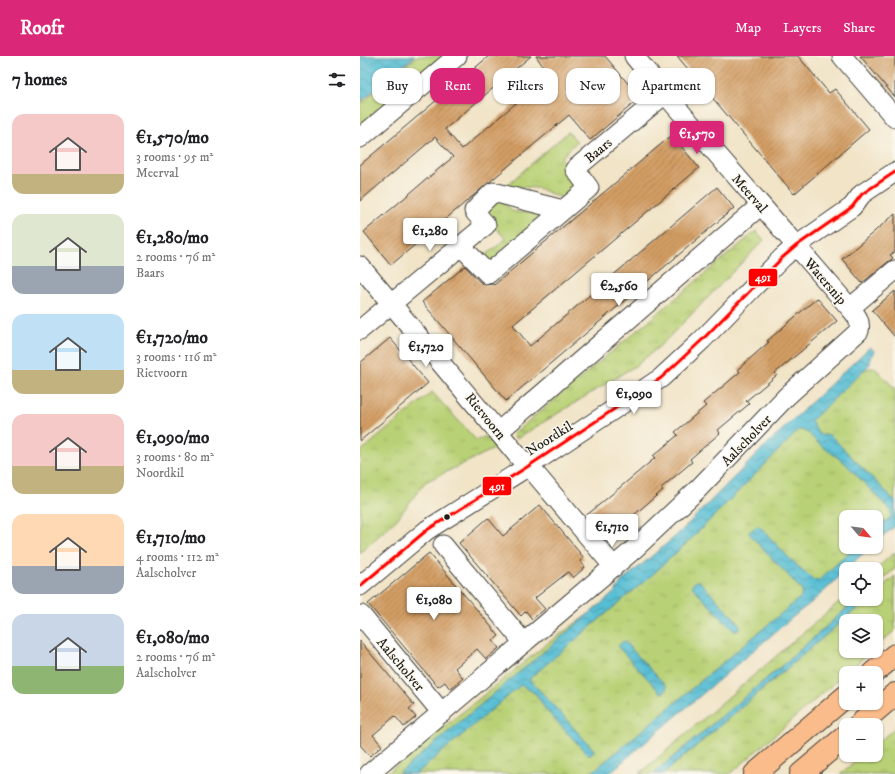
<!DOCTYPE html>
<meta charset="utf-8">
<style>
:root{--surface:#fff;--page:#f2f2f2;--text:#202124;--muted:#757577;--accent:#db2777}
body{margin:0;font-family:"IM FELL DW Pica",serif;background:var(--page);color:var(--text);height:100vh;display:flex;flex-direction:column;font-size:15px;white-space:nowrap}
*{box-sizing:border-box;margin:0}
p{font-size:13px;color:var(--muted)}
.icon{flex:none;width:22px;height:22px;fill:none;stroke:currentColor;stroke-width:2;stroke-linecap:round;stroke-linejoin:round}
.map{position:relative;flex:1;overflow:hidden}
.sheet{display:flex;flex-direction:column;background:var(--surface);width:360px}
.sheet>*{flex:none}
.top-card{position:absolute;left:12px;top:12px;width:380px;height:36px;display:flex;gap:8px}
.needle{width:26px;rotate:119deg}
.tools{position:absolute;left:479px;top:454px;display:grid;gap:8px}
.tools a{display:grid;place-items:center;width:44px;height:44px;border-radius:8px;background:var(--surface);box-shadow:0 1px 3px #0004;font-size:20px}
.price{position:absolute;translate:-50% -34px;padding:0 9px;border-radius:4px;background:#fff;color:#222;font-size:13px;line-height:26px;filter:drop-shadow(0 1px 2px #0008)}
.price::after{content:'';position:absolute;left:50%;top:24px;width:12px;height:9px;margin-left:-6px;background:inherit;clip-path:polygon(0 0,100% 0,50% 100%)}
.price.on{background:var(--accent);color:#fff}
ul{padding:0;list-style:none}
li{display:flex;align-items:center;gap:12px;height:100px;padding:0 12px}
li span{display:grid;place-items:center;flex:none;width:112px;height:80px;border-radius:12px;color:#555}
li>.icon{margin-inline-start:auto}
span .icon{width:48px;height:48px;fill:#fffc;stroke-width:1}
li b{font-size:17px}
h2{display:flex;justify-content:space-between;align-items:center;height:48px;padding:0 12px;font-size:17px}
.pill{padding:0 14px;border-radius:12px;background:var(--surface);box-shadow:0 1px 3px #0004;font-size:14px;line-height:36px}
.pill.on{background:var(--accent);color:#fff}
header{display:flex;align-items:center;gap:24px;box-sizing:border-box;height:56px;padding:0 20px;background:var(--accent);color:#fff}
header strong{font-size:19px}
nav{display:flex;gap:22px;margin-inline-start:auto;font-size:14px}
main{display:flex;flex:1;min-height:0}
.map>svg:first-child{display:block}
</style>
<header>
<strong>Roofr</strong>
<nav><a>Map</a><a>Layers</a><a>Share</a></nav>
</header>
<main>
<section class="sheet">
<h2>7 homes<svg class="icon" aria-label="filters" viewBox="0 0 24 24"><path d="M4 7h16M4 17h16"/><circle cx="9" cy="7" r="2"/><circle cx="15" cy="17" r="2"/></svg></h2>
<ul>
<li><span style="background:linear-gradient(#f6c9c9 75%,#c2b280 0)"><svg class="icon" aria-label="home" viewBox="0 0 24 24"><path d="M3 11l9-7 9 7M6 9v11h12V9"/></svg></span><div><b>€1,570/mo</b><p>3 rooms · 95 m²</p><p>Meerval</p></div></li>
<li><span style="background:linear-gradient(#dfe7d0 65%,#9aa5b1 0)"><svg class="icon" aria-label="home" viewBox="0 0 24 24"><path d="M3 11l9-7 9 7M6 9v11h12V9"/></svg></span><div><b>€1,280/mo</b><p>2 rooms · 76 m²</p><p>Baars</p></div></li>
<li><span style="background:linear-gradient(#bfe0f5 70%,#c2b280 0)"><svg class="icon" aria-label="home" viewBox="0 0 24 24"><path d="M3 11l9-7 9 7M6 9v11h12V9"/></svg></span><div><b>€1,720/mo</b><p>3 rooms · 116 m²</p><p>Rietvoorn</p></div></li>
<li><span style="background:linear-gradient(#f6c9c9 65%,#c2b280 0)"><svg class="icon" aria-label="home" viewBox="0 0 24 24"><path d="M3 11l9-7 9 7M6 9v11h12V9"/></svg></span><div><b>€1,090/mo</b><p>3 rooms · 80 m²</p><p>Noordkil</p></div></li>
<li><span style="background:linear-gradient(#ffd9b3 65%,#9aa5b1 0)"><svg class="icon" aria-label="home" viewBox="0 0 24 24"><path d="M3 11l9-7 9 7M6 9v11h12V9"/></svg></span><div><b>€1,710/mo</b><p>4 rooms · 112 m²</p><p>Aalscholver</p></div></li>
<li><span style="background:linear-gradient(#c9d6e8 65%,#8fb573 0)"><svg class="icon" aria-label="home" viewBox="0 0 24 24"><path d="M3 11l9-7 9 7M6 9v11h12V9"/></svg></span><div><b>€1,080/mo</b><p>2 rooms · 76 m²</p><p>Aalscholver</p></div></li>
</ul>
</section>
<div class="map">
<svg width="535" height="718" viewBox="0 0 535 718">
<defs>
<pattern id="grass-tufts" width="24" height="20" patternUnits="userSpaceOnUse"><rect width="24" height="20" fill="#b9d176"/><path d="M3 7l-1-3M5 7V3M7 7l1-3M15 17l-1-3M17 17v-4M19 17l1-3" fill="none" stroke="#9eb366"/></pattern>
<pattern id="water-waves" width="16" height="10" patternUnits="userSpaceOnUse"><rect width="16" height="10" fill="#56bed4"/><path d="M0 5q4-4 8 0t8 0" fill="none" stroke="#469aab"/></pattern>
<pattern id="building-hatch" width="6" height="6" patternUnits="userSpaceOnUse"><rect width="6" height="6" fill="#d39e65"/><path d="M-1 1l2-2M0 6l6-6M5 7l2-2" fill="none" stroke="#aa8052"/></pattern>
</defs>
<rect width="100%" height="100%" fill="#fbf7ec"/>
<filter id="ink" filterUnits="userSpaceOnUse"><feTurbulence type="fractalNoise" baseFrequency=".025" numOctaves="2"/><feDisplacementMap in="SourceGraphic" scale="8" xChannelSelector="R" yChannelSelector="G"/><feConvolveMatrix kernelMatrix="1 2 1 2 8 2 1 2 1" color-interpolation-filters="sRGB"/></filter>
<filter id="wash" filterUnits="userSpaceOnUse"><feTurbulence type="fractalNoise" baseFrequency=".012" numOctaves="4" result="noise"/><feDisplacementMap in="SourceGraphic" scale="16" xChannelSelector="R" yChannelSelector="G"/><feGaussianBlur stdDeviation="0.9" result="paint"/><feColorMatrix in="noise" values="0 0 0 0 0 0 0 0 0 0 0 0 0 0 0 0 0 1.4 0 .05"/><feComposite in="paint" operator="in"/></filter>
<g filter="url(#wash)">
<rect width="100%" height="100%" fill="#f1e4c7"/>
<!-- grass -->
<path fill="url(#grass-tufts)" stroke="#6a7649" d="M57 0H89L0 77V48Z
M208 76 217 85 201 102 225 130 209 145 177 132 146 130Z
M139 143 154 156 194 157 127 211 121 203 146 183 122 157Z
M396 175 404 184 321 269 302 288 278 308 156 383 153 378Z
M510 312H515L535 333V463L516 479V461H486V491H501L242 718H26L188 587 273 526 501 315Z
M72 336 116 384 127 380 136 392 65 426 37 463 0 497V396Z
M535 496V513L516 528V513Z
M535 520V574L516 591V565H486V595H511L370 718H303L508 543H516V536Z
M486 540V543H497L424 608 293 718H279Z
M535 672V718H480L503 699H516V688Z"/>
<!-- water -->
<path fill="url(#water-waves)" stroke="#396d78" d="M0 0H55L0 46Z
M510 291 515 296 510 301V308L451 365 460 379H470L535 445V470L516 486V473L531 461V455L484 406 460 389 448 377 442 374H439L333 481 293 518 170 622V624L234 694 231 699H228L186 654 176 638 161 629 56 718H38L255 536 262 525 317 479 404 391Z
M397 470H399L430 503 455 525 459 524 495 491H510C486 512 466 537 440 555L248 718H230L441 541 442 536 441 533 390 479 389 476Z
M336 525H339L378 566 380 571 378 574 375 575 371 572 333 532 332 529Z
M497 543H508L303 718H293L424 608Z
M264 585 307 631 303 637H301L259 592V589Z"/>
<g id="blocks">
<!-- building -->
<path fill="url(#building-hatch)" d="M129 0H171L85 73 102 93 189 19 176 0H245L280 42 230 84 209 59 31 209 4 176 93 101 75 81 0 145V109Z
M317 0H438L469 37 475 33 509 73 434 138Z
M500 0H535V41L523 27Z
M312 79 339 112 153 269 170 290 357 131 374 152 146 345 62 246 105 210 120 226 125 229 133 228 134 229Z
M535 158V196L530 199 533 202 502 227 482 203Z
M535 235V281L512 254Z
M457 242 477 265 415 317 417 319 386 345 389 348 358 374 360 377 330 403 332 406 301 432 303 434 253 477 249 473 243 478 227 459 295 402 293 400 318 379 315 376 346 350 343 347 380 316 378 313 409 286 407 285Z
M30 282 68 327 0 385V307Z
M180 449 224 502 220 505 225 511 213 522 208 516 175 542 185 553 172 563 166 555 161 560 99 487 128 462 143 480Z
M69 497 139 580 133 585 139 592 126 603 117 593 95 612 103 622 90 633 85 626 78 631 8 548Z
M0 585 54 649 49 653 56 661 44 671 35 660 13 679 22 690 10 700 0 689Z"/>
</g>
</g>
<g filter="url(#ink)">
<use href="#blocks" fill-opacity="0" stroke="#3c3a36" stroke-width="1"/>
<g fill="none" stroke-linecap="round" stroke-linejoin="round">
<defs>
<path id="minor" d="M274 0 305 38 490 252 535 214
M482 0 535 62
M0 82 97 0
M101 190 128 218 229 132 215 113 305 38
M0 210 159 401 173 415 254 511
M0 274 126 169 114 155 133 136 203 154
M138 376 401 149
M83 489 164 587
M0 530 67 474 167 411 301 322 342 284 422 202 436 190 492 151 502 138 535 116
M1 559 82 657
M9 718 272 495 338 433 427 340 499 275C501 265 497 260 490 252"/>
<path id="highway" d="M513 617 535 599
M499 669 535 638
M395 718 486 640
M441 718 486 680"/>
</defs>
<!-- minor casing -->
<use href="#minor" stroke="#3c3a36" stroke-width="21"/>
<!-- highway casing -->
<use href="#highway" stroke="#3c3a36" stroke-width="24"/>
<!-- minor -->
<use href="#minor" stroke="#fff" stroke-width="19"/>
<!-- highway -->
<use href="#highway" stroke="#fabc8b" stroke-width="22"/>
<defs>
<path id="bus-1" d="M0 530 67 474 167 411 301 322 342 284 422 202 436 190 492 151 502 138 535 116"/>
</defs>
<!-- bus-1 casing -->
<use href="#bus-1" stroke="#fbf7ec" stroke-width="6"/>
<!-- bus-1 -->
<use href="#bus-1" stroke="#f00" stroke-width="3"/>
</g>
</g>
<!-- markers -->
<circle fill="#1c1c1c" stroke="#fbf7ec" stroke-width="1.5" cx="87" cy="461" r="3.5"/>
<g text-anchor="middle" stroke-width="3" stroke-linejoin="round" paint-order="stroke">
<!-- street labels -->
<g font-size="14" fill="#1c1c1c" stroke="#fbf7ec">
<text transform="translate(238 94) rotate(-40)" y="5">Baars</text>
<text transform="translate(390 137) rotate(49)" y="5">Meerval</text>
<text transform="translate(466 225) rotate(49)" y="5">Watersnip</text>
<text transform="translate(126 360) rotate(51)" y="5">Rietvoorn</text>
<text transform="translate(189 382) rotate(-32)" y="5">Noordkil</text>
<text transform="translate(386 384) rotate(-46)" y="5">Aalscholver</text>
<text transform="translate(41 608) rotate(50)" y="5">Aalscholver</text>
</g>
</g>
<g stroke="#fbf7ec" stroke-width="1.5">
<rect x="388" y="212" width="30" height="19" rx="4" fill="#f00"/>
<rect x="122" y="420" width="30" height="20" rx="4" fill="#f00"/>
</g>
<g font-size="11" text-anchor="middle" font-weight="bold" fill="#fff">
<text x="403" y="225">491</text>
<text x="137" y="434">491</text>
</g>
</svg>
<div class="tools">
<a><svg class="needle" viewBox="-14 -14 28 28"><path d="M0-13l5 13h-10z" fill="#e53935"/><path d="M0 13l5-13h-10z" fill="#757577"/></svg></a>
<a><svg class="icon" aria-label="locate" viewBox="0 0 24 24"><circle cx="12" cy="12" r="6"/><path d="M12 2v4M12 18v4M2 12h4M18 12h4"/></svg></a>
<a><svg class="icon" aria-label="layers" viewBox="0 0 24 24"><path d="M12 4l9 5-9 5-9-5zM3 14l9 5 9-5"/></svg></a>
<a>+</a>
<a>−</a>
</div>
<b class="price on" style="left:337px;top:99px">€1,570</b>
<b class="price" style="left:70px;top:196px">€1,280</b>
<b class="price" style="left:259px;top:251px">€2,560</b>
<b class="price" style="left:66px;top:312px">€1,720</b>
<b class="price" style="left:274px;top:359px">€1,090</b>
<b class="price" style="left:252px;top:492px">€1,710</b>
<b class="price" style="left:74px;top:565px">€1,080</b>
<div class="top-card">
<a class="pill">Buy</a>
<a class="pill on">Rent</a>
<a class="pill">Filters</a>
<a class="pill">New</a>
<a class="pill">Apartment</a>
</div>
</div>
</main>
